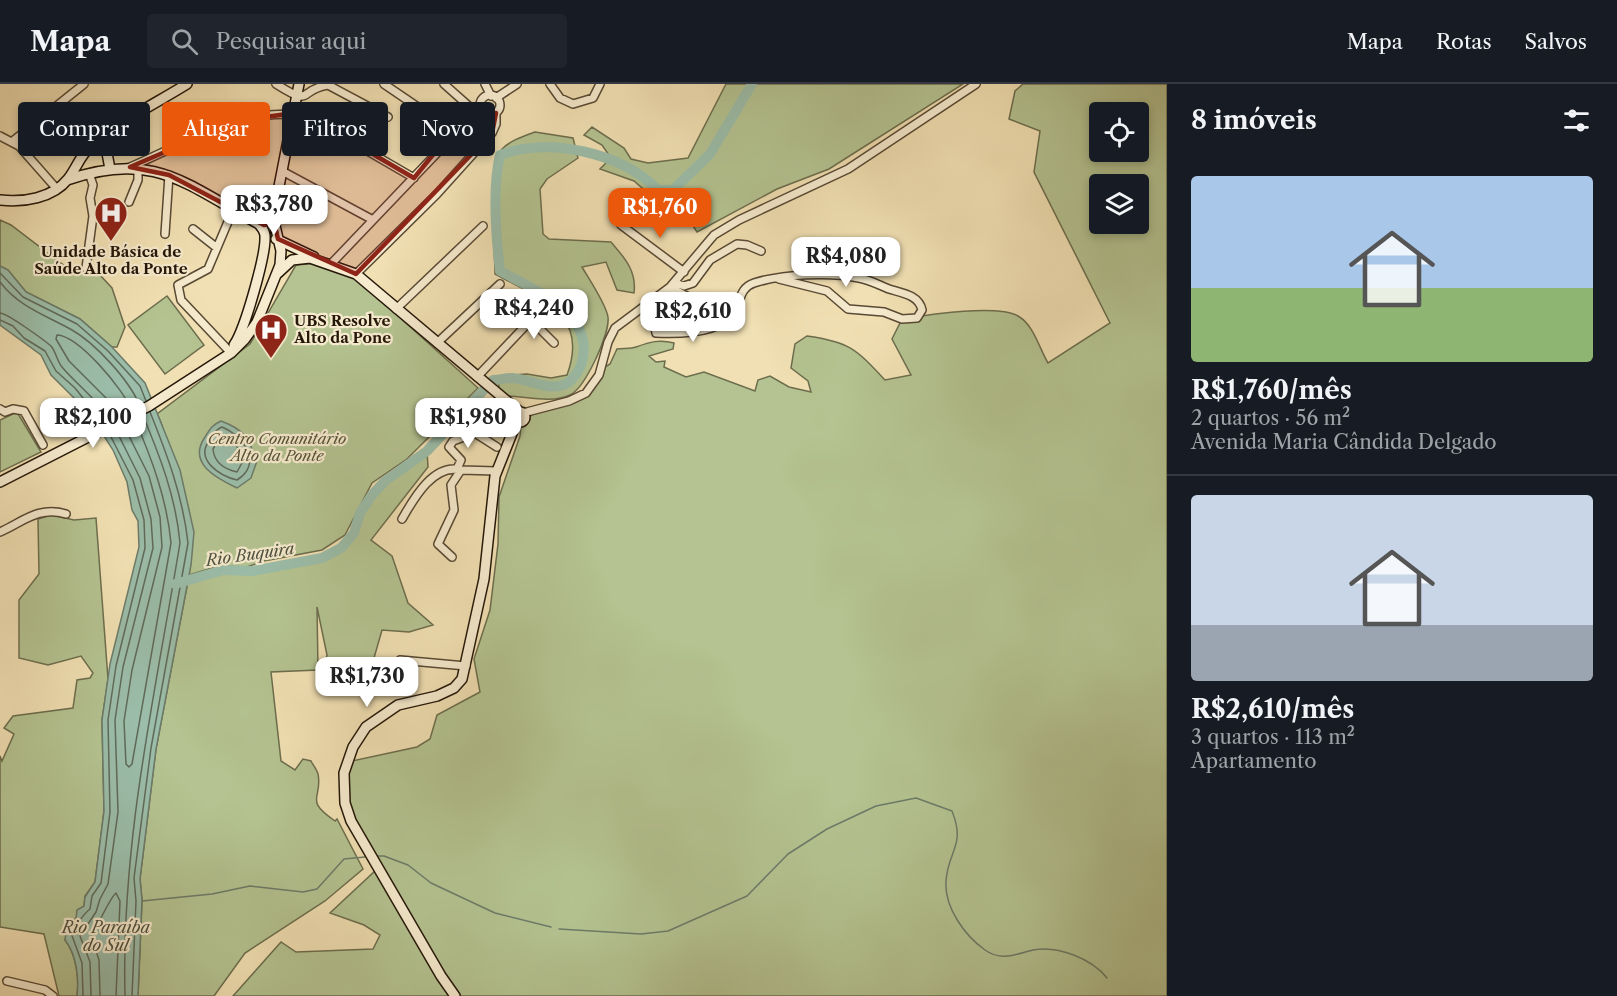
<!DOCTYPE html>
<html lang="pt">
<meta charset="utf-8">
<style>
:root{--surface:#171b24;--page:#20242c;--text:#f1f3f6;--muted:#9ea1a6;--line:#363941;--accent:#ea580c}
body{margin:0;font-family:"Libre Caslon Text",serif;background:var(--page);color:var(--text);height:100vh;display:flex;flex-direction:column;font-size:22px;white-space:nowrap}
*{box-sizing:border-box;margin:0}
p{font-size:20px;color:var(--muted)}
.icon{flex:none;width:33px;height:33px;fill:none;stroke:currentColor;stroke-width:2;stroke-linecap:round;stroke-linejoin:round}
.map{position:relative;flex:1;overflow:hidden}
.panel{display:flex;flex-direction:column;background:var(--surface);width:450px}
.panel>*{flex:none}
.banner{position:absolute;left:18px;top:18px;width:570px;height:54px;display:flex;gap:12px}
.tools{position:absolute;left:1089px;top:18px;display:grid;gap:12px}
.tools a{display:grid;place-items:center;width:60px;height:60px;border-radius:6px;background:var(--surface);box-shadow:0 3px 9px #0003;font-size:30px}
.price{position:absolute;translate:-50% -51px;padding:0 14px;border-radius:12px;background:#fff;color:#222;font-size:20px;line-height:39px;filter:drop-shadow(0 2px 3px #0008)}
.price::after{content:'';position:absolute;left:50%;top:36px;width:18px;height:14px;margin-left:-9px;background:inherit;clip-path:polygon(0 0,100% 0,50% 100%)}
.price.current{background:var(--accent);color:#fff}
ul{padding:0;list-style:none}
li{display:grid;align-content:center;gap:12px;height:318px;padding:0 24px}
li+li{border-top:2px solid var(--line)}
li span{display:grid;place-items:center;height:186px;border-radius:6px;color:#555}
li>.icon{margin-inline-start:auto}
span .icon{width:108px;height:108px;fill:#fffc;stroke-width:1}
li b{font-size:26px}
h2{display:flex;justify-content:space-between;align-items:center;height:72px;padding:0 24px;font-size:26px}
.pill{padding:0 21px;border-radius:6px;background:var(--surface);box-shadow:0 3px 9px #0003;font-size:21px;line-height:54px}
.pill.current{background:var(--accent);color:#fff}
header{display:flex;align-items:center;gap:36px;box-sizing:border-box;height:84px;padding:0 30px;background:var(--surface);border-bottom:2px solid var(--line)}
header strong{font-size:28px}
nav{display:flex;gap:33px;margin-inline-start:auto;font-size:21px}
.search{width:420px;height:54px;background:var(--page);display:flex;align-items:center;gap:15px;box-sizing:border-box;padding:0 21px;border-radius:6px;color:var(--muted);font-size:22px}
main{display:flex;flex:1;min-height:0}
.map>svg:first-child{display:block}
</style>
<header>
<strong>Mapa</strong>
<div class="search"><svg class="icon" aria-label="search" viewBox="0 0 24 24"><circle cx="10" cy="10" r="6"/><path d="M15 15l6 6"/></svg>Pesquisar aqui</div>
<nav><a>Mapa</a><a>Rotas</a><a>Salvos</a></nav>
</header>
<main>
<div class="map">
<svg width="1167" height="912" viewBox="0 0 1167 912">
<rect width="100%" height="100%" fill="#f1e0b3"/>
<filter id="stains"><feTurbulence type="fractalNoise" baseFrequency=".00333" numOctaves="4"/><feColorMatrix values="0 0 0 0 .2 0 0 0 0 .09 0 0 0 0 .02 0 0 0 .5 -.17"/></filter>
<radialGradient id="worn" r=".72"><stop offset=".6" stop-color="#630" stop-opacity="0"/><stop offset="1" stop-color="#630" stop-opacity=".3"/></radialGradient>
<!-- green -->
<path fill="#b4c391" stroke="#6c6d4d" stroke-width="1.5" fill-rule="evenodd" d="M726 0H963L829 85 777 105 697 148 682 125 656 116 634 97 600 85 611 74 602 61 584 51 592 43 624 64 631 75 648 79 688 74Z
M1023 0H1167V912H233L281 858 296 868 373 865 380 851 364 841 330 829 377 785 347 727V678L417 663 430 655 437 631 480 608 474 575 490 526 498 460 499 413 520 352 521 339 542 324 569 318 593 301 600 286 610 280 617 265C623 264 631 265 636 263 650 258 659 255 674 259L673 265 649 272 656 278 665 277 664 283 686 293 704 288 755 307 758 296 770 292 789 303 811 308 808 297 791 284 795 260 807 252C850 258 856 265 885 296L911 291 892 255 902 235C928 231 996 220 1018 232 1034 241 1039 264 1048 279L1110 239 1034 88 1040 47 1009 35 1015 7ZM1100 28H1138V68H1100ZM1100 100H1138V140H1100Z
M535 48 573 54 578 74 547 95 540 105 543 150 549 155 611 158C624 173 637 187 634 209L617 206 606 178 582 183C589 195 606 220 608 233 610 250 585 304 570 311 551 320 525 312 505 312L499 304 498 292 527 290 551 294 567 291C590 229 540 215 495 190 495 164 486 84 502 65 511 56 524 52 535 48Z
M0 136 11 141 74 189 99 190 112 204 125 243 117 263H112L80 235 26 208 8 186 0 182Z
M318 179 355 193 478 304 407 375 372 399 345 451 322 466 264 477 247 483 219 482 189 491C198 442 186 409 169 364 165 353 163 340 157 330L250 260 296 181Z
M167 212 204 261 165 290 128 241Z
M17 328 41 368 0 388V336Z
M427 367 428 383 371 456 392 472 408 519 433 541 409 548 382 546 368 595 349 608 326 601 323 588 327 571 317 523 318 586 271 588 281 677 295 686 303 675 311 677C313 681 317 686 318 690 323 715 303 715 335 737L337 735 363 785 325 817 245 869 214 912H138L142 816 140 795 156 665 188 497 223 486 252 487 322 474 341 464 354 449 360 429 372 411 385 397Z
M52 431 74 436 96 434 108 595 102 636 104 727 95 798 85 812 84 822 71 841 65 856C77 871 79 895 77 912H59L44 850 0 843V672L2 677 14 650 4 644 13 632 73 624 77 596 90 594 93 589 81 572 48 581 19 574V516L39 490 38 435Z"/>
<!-- water -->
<path fill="#9bbda9" stroke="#6c7b69" stroke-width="1.5" d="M0 182 8 186 26 208 80 235 112 263 145 299 180 386 194 448 191 481 156 665 140 795 142 816 138 912H77C79 895 77 871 65 856L67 841 76 835 77 826 84 822 85 813 95 798 104 727 102 636 110 580 139 463 138 437 132 426 127 398 113 366 90 330 51 291 41 271 0 241Z
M221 337C245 346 248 353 257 377L251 394 237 404C216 394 187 379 205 353 210 345 212 341 221 337Z"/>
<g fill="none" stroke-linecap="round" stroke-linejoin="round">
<!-- shore -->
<path stroke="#606a59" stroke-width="1.5" d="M0 189 23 213 77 240 108 267 140 302 146 317
M0 198C19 223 45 231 72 246 95 259 129 296 139 320
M0 229C7 229 44 256 51 262 56 268 57 277 62 283 78 302 95 313 109 335
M0 236 13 242 24 254 45 267 56 287 75 304 103 339
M118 331 107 315 69 277 56 255 57 251C79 252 123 305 131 325
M124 342 149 392 160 433 162 463 132 586 124 637 126 680 129 683 132 680 171 459C167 416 152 375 135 336
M222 343C244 352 263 380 237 396 220 392 195 376 209 357 214 351 214 346 222 343Z
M221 352C235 355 239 365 243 377L237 388C224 385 214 378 213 365Z
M83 912 82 879 71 849C77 841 82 831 90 825L92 812 101 799 110 728 108 636 116 582 145 464 144 436 133 396 109 349
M91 912 90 878 80 852 96 828 100 815 108 800 118 728 115 636 123 583 153 464 151 435 140 394 116 346
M100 912 99 876 91 852C98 842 109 815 116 809L120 817 116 912
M125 912C121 757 155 611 180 459 176 414 160 372 143 332
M132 912 136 817 134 794 151 664 188 459C183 413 167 370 150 328"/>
<!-- stream -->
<path stroke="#6c7b69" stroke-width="1.5" d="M376 772H384L408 781 431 799 495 829 551 843
M142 817 212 810 250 802 303 808 317 805 344 775 365 773
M559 845 641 850 668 847 747 812 788 770 827 745 876 722 916 714 952 727C966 762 948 766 946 797 944 823 965 852 985 866 1002 878 1016 870 1033 866 1058 861 1092 875 1107 894"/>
<!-- river -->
<path stroke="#9bbda9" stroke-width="10" d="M175 500 223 486 252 487 322 474 341 464 354 449 360 429 372 411 385 397 427 367 493 296C499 296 506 294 512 294 529 295 549 308 566 300 573 296 580 286 582 278 595 229 534 206 500 187 496 153 492 104 500 71 550 53 620 68 658 106H673L710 70 752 0"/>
<defs>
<path id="street" d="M276 0C314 24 297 6 328 1L388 33
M384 0 453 47 475 67
M444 0 471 24H475
M485 0 491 12
M550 0 560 14 573 20 593 14 600 0
M480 21a10 10 0 1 1 20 0a10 10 0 1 1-20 0Z
M496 14 517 0
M0 52 19 62 56 104
M13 57 84 0
M130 83C185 60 248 19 309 33L414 94
M282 87 373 136
M129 118 138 96V83
M621 141 684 188
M193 145 217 164
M165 150 169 91
M331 180 437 69 471 24
M86 184 93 132 90 114 93 101 89 89
M356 190 437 110 492 49 496 40V29
M675 199 684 202 693 199 710 176 737 160 747 161 761 167
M670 203 690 214V218L655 244 656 249C679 250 720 250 734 229 741 218 739 204 754 199 782 190 830 188 859 194 870 196 879 201 889 205 902 209 919 211 922 226L917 234 902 235 884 228 848 225 827 207 779 195
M396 225 483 142
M531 236 554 259
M437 259 500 200
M231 269 181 216 178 201 208 185 233 126
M477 293 547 219
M0 325 5 328 13 325 24 327 43 361
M523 329 569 317 586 309 599 291 608 258 615 244 670 203 714 151 739 136 848 85 976 0
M457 385 461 376 449 363 453 357 475 349 497 363
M402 435C413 416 433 379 461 386
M0 448C24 437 39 422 66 430
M452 473 438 460 454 426 451 401 461 386 496 387
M400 576 466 582
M7 897 45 906 53 912"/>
<path id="secondary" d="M110 85 107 69 110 48
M67 96C154 66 185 100 259 140 262 144 265 147 265 152 266 171 245 245 234 261
M0 116C23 119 53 114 68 95 76 85 80 72 89 64 117 38 155 20 187 0
M276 155 314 173
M278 189 292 176 310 174 356 190 520 328
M515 333a5 5 0 1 1 10 0a5 5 0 1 1-10 0Z
M0 398 149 322 231 269 245 255 257 238 280 181 281 167 273 133 299 0
M455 912 441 892 351 737 345 719 344 689 353 663 366 643 398 621 437 612 454 604 462 595 484 495 495 392 517 337"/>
</defs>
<!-- street casing -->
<use href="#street" stroke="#584934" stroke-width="10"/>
<!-- secondary casing -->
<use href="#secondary" stroke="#251709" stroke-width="12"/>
<!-- street -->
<use href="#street" stroke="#f6ebce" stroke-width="7"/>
<!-- secondary -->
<use href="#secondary" stroke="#f6ebce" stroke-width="9"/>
</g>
<!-- marked area -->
<path fill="#8f2418" fill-opacity="0.2" stroke="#8f2418" stroke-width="4.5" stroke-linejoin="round" d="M471 24H481L485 35 496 29 492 49 356 190 278 155 274 138 264 141 169 91 130 83 237 37 294 29 309 33 414 94Z"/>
<!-- icons -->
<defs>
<symbol id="hospital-pin" viewBox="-11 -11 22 30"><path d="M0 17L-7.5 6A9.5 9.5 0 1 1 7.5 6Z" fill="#8f2418" stroke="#f6ebce"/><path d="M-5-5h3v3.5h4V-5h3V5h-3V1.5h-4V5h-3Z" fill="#fff"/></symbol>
</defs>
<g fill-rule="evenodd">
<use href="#hospital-pin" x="92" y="110" width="38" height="52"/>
<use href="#hospital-pin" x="252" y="227" width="38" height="52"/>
</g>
<g text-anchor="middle" stroke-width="4.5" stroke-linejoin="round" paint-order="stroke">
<!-- poi labels -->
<g font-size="15" font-weight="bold" fill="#251709" stroke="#f6ebce">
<text x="111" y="173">Unidade Básica de<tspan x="111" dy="17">Saúde Alto da Ponte</tspan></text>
<text x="294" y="242" text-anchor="start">UBS Resolve<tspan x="294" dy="17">Alto da Pone</tspan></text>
</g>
<!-- park labels -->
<g font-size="15" font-style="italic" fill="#575339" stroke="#f6ebce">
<text x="277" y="360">Centro Comunitário<tspan x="277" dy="17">Alto da Ponte</tspan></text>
</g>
<!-- water labels -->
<g font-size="16" font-style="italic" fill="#4e5141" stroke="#f6ebce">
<text transform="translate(250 470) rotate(-8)" y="6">Rio Buquira</text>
<text x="106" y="849">Rio Paraíba<tspan x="106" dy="18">do Sul</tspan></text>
</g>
</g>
<rect width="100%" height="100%" filter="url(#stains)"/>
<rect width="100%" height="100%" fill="url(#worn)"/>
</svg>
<div class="tools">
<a><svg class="icon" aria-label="locate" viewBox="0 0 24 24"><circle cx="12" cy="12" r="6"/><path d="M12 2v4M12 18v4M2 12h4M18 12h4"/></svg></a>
<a><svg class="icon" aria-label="layers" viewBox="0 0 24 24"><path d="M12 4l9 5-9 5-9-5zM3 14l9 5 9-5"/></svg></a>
</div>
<b class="price" style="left:274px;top:152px">R$3,780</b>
<b class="price current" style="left:660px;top:155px">R$1,760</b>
<b class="price" style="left:846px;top:204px">R$4,080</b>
<b class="price" style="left:534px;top:256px">R$4,240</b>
<b class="price" style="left:693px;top:259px">R$2,610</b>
<b class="price" style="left:93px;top:365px">R$2,100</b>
<b class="price" style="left:468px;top:365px">R$1,980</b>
<b class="price" style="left:367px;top:624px">R$1,730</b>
<div class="banner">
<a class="pill">Comprar</a>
<a class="pill current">Alugar</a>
<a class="pill">Filtros</a>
<a class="pill">Novo</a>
</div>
</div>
<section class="panel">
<h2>8 imóveis<svg class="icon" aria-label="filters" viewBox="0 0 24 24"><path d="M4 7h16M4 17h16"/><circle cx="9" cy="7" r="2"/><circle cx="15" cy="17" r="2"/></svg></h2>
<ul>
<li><span style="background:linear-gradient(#a9c7e8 60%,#8fb573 0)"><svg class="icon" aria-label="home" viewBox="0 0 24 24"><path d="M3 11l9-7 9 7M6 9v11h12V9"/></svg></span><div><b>R$1,760/mês</b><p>2 quartos · 56 m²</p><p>Avenida Maria Cândida Delgado</p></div></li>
<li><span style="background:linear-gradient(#c9d6e8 70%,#9aa5b1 0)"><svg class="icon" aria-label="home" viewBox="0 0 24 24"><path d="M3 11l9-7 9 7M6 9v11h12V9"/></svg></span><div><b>R$2,610/mês</b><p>3 quartos · 113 m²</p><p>Apartamento</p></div></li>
</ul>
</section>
</main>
